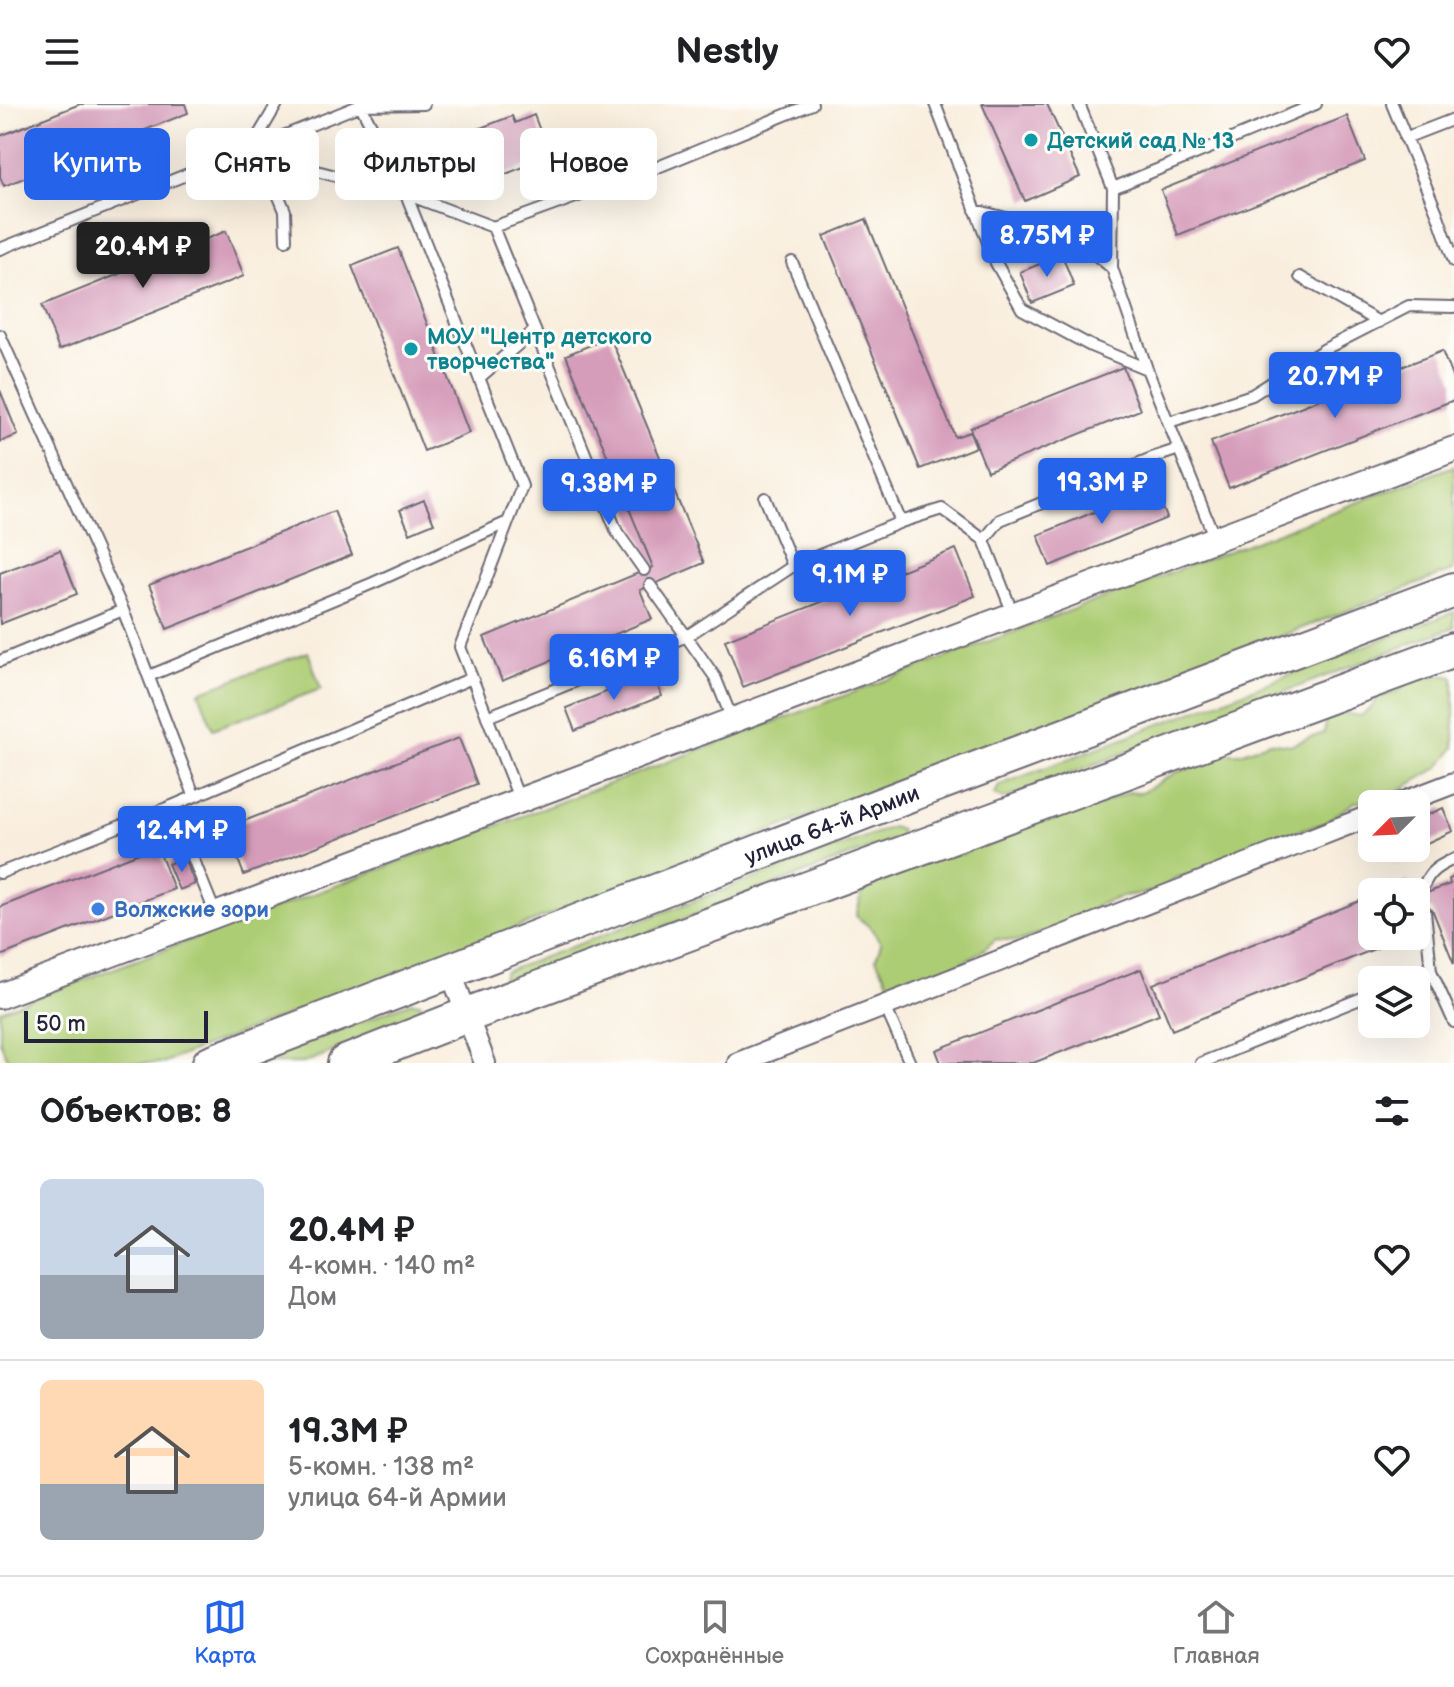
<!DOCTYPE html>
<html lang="ru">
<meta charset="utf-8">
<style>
:root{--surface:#fff;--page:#f6f6f6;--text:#202124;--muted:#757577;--line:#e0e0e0;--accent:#2563eb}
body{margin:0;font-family:"Balsamiq Sans",sans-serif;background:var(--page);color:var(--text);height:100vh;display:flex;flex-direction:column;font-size:30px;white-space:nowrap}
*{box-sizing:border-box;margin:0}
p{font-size:26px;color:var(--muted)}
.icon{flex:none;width:44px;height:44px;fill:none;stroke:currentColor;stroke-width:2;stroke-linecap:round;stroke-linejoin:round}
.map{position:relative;height:959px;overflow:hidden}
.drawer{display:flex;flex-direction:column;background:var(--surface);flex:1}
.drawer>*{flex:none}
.top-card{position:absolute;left:24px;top:24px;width:800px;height:72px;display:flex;gap:16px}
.needle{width:52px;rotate:246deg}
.fabs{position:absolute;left:1358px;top:686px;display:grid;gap:16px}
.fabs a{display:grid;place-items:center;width:72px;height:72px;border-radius:12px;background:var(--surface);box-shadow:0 8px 32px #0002;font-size:40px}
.scale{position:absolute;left:24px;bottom:20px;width:184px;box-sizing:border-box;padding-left:8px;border:4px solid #22223b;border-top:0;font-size:22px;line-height:28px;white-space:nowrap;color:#22223b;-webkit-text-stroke:6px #fdfcf7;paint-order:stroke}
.price{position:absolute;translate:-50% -68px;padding:0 18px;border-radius:8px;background:var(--accent);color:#fff;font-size:26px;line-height:52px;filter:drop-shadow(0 2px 4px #0008)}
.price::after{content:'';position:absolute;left:50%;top:48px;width:24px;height:18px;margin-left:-12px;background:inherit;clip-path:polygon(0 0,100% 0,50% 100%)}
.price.on{background:#222;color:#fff}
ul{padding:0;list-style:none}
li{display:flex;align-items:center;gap:24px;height:200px;padding:0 40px}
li+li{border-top:2px solid var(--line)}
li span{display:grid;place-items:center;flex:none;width:224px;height:160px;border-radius:12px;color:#555}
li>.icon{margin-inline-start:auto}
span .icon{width:96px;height:96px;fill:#fffc;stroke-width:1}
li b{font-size:34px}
h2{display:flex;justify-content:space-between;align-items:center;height:96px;padding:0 40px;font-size:34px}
.pill{padding:0 28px;border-radius:12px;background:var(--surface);box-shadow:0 8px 32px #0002;font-size:28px;line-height:72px}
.pill.on{background:var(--accent);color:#fff}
header{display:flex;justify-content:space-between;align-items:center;height:104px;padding:0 40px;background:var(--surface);font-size:36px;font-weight:600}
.tab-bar{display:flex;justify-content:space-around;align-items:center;height:112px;border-top:2px solid var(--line);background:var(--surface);font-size:22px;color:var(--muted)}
.tab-bar a{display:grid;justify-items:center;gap:4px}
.tab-bar .on{color:var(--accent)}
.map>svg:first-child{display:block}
</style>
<header><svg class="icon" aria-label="menu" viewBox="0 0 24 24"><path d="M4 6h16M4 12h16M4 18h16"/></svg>Nestly<svg class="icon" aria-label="heart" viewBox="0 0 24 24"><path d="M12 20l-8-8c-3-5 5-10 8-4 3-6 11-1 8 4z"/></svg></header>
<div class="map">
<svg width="1454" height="959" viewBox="0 0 1454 959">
<rect width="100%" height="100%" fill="#fdfcf7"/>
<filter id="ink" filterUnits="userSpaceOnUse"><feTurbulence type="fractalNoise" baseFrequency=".0125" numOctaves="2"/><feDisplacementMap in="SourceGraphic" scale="16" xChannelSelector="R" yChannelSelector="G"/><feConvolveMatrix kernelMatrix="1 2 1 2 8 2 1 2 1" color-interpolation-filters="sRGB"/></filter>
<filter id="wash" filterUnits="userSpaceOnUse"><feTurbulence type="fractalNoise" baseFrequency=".006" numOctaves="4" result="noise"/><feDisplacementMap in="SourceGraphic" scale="32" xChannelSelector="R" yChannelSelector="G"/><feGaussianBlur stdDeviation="1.8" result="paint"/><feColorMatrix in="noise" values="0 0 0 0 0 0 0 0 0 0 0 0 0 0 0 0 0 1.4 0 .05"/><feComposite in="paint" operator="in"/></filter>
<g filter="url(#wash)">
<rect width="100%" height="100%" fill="#f9eede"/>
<!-- green -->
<path fill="#adcd75" stroke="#687858" stroke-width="2" d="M1454 362V466L162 959H9L0 937V907C484 725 971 547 1454 362Z
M1454 508V523L1004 695 994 690 1000 681Z
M308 548 321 585 213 625 199 588Z
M1439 571 1454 573V644L1438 664 1398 687 1374 697 1355 698 1323 720 1295 727 1280 737 1228 756 1213 765 1175 774 1159 787 1123 792 1100 800 1074 820 1053 827 1037 830 1020 837 996 835 983 846 950 866 935 869 907 883 890 881 876 855 881 839 870 823 856 812 862 790 895 765 936 752 963 750 984 734 1036 721 1051 712 1067 706H1086L1129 688 1141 689 1177 668 1204 660 1223 649H1241L1269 638 1290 641 1324 629 1326 616 1341 609 1361 612 1372 603 1378 593 1400 587 1407 577Z
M892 723 900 726V733L511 881 503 878 504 868Z
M411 898 421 899 422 910 412 917 303 959H254Z"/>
<g id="blocks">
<!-- building -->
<path fill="#d69dbb" d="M80 0H185L188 9 4 82 0 73V32Z
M982 0H1047L1080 73 1025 97Z
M534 11 550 53 456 89 440 48 462 40 459 32 512 12 515 19Z
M1347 12 1365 57 1178 131 1161 86Z
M866 115 955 333 970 328 976 343 920 365 824 132Z
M226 127 244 172 59 246 42 201Z
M398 144 469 329 424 347 352 162Z
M1062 151 1074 182 1032 199 1020 168Z
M610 233 704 459 640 486 652 515 502 577 484 533 653 463 566 251Z
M1442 247 1454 278V296L1229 384 1211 338Z
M1123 263 1140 306 987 367 970 324Z
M0 286 18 331 0 338Z
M1155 383 1167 414 1050 462 1038 431Z
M424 396 434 419 410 429 400 406Z
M334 407 352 451 167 525 149 481Z
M956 445 975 492 743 583 725 536Z
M60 446 77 490 0 520V469Z
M653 569 662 592 575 627 566 604Z
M459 634 477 680 244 771 226 724Z
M1443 704 1453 727 1416 744V716Z
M157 742 174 785 0 852V803Z
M184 753 195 780 179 786 168 760Z
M1454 773V860L1432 805 1425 807 1427 824 1416 828V796L1421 809 1419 792 1450 780 1449 775Z
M1408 777 1413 788H1382Z
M1372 792V832H1407L1172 926 1153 880Z
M1141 865 1159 910 1033 959H941L936 946Z"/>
</g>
</g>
<g filter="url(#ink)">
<use href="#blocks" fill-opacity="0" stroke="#6d6974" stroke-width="2"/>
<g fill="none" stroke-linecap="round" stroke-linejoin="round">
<defs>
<path id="service" d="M277 0 250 46 297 62 406 90 522 382 460 543 520 697
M360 0 406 90 493 123 617 428 644 466
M935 0 996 159 1022 205 1091 242 1147 265
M1079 0 1113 84 1112 164
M1392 0 1437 109 1454 157
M1405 34 1454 15
M260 47 285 107 286 136
M1113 84 1316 0
M975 106 1071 131 1112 164 1147 265 1215 435
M493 123 653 65 812 0
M0 145 361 1 424 0
M792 158 901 418
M1300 173 1379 218
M0 231 123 506 194 691
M479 274 535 226
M1169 318 1252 291 1325 245 1409 202 1454 203
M765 394 793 462
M984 436 1000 416 1152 354 1179 345
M650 481 715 573 732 615
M0 557 123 506
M149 572 373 479 508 418
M487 613 687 532 793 462 901 418 942 405 984 436 1013 510
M172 702 216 811
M0 769 172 702 472 574
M1419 792C1428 770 1431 765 1454 755
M1431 867 1454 918
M1408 876 1431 867 1425 807
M884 900 910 959
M1201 959 1372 890"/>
<path id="minor" d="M1399 700 1454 679
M450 866 485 959
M738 959 1372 711"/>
<path id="tertiary" d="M0 892 1454 345"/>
<g id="trunk">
<path id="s1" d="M210 959 926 684 1454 486"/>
<path d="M345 959 467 911 1454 546"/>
</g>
</defs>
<!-- service casing -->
<use href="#service" stroke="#6d6974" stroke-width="14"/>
<!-- minor casing -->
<use href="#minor" stroke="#6d6974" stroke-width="24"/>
<!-- tertiary casing -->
<use href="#tertiary" stroke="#6d6974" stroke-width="28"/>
<!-- trunk casing -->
<use href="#trunk" stroke="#6d6974" stroke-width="38"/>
<!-- service -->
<use href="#service" stroke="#fff" stroke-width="10"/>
<!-- minor -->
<use href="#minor" stroke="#fff" stroke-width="20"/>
<!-- tertiary -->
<use href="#tertiary" stroke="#fff" stroke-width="24"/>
<!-- trunk -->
<use href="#trunk" stroke="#fff" stroke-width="34"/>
</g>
</g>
<!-- markers -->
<g fill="#0f9aa8" stroke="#fdfcf7" stroke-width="3">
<circle cx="1031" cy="36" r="8"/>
<circle cx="411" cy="245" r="8"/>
</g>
<circle fill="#3f7fe0" stroke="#fdfcf7" stroke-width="3" cx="98" cy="805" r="8"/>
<g text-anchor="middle" stroke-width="6" stroke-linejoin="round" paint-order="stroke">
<!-- culture labels -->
<g font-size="22" font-weight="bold" fill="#0d838f" stroke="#fdfcf7" text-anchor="start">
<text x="1047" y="44">Детский сад № 13</text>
<text x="427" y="240">МОУ "Центр детского<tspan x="427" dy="25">творчества"</tspan></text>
</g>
<!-- street labels -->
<g font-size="22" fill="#22223b" stroke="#fdfcf7">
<text dy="8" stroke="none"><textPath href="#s1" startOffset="666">улица 64-й Армии</textPath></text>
</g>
<!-- shop labels -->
<g font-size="22" font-weight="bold" fill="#366cbe" stroke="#fdfcf7" text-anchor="start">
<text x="114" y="813">Волжские зори</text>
</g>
</g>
</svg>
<div class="fabs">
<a><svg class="needle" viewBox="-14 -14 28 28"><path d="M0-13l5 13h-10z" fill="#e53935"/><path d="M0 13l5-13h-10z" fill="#757577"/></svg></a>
<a><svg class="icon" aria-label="locate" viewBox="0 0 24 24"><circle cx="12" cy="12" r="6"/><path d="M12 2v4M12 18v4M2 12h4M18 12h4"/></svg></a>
<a><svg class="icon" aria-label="layers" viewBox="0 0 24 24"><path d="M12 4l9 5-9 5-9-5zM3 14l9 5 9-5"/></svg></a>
</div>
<div class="scale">50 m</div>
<b class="price" style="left:1047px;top:175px">8.75M ₽</b>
<b class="price on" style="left:143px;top:186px">20.4M ₽</b>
<b class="price" style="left:1335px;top:316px">20.7M ₽</b>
<b class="price" style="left:1102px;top:422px">19.3M ₽</b>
<b class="price" style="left:609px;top:423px">9.38M ₽</b>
<b class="price" style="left:850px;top:514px">9.1M ₽</b>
<b class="price" style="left:614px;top:598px">6.16M ₽</b>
<b class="price" style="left:182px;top:770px">12.4M ₽</b>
<div class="top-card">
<a class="pill on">Купить</a>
<a class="pill">Снять</a>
<a class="pill">Фильтры</a>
<a class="pill">Новое</a>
</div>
</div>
<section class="drawer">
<h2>Объектов: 8<svg class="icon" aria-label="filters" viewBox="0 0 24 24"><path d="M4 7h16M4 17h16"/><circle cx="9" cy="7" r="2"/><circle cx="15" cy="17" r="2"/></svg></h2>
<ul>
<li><span style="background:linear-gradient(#c9d6e8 60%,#9aa5b1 0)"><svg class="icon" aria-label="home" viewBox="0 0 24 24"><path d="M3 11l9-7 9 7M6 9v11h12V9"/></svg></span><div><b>20.4M ₽</b><p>4-комн. · 140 m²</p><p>Дом</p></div><svg class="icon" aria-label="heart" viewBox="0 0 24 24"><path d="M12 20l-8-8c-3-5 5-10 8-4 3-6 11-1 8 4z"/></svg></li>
<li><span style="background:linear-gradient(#ffd9b3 65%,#9aa5b1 0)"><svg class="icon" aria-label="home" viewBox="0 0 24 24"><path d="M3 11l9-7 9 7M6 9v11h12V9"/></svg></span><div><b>19.3M ₽</b><p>5-комн. · 138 m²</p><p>улица 64-й Армии</p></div><svg class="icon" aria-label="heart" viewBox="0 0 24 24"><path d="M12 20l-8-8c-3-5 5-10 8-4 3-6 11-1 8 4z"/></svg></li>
</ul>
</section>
<nav class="tab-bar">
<a class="on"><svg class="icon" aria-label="map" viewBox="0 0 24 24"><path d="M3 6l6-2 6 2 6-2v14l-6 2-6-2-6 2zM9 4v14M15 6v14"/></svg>Карта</a>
<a><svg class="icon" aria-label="saved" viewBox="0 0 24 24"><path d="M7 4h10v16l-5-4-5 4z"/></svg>Сохранённые</a>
<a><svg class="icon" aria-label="home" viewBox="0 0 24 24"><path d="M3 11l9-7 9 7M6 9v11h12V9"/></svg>Главная</a>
</nav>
